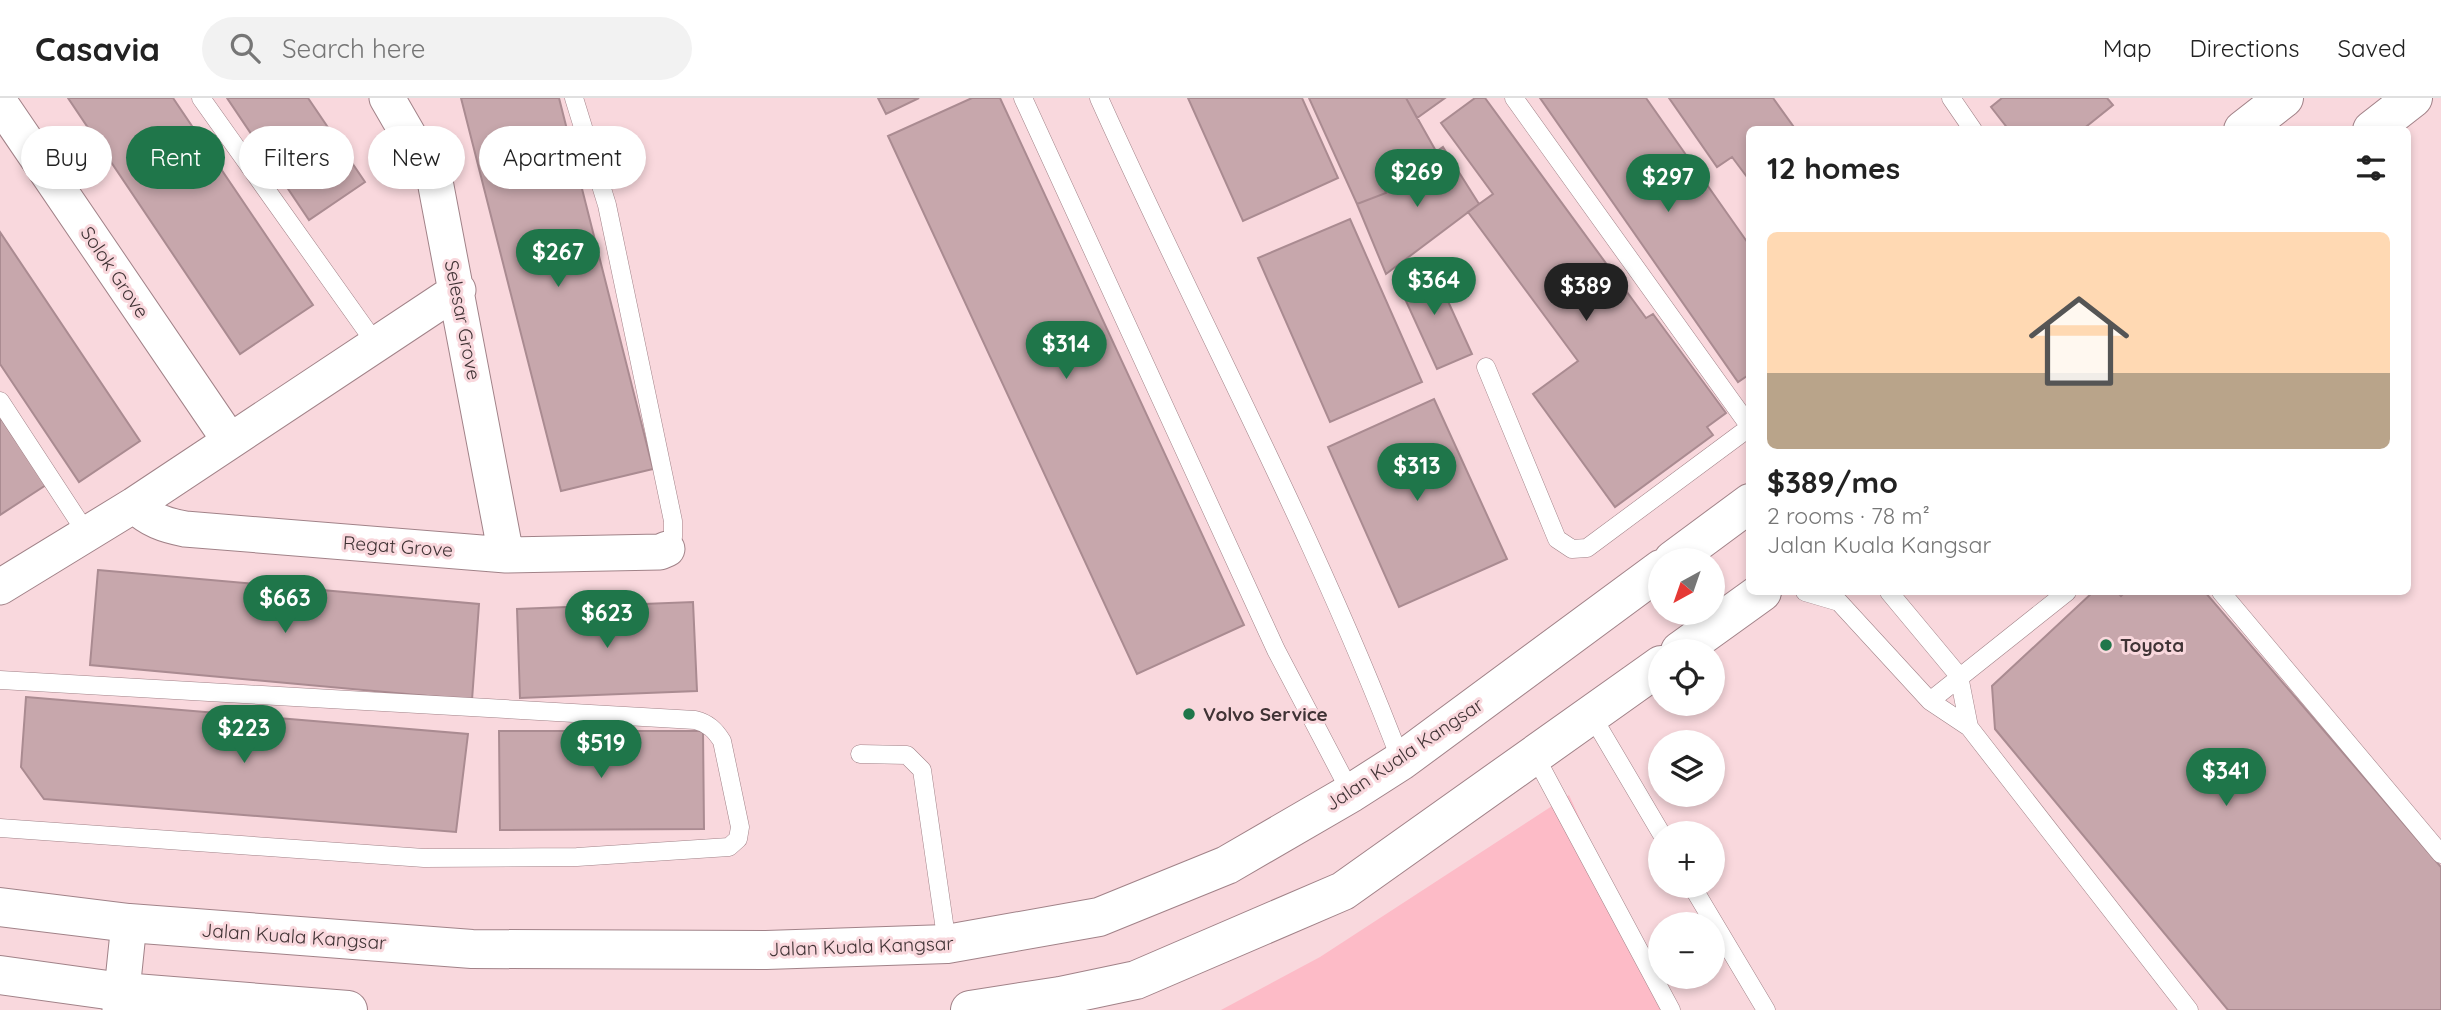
<!DOCTYPE html>
<meta charset="utf-8">
<style>
:root{--surface:#fff;--page:#f2f2f2;--text:#222;--muted:#767676;--line:#e0e0e0;--accent:#1f764a}
body{margin:0;font-family:Quicksand,sans-serif;background:var(--page);color:var(--text);height:100vh;display:flex;flex-direction:column;font-size:26px;white-space:nowrap}
*{box-sizing:border-box;margin:0}
p{font-size:23px;color:var(--muted)}
.icon{flex:none;width:38px;height:38px;fill:none;stroke:currentColor;stroke-width:2;stroke-linecap:round;stroke-linejoin:round}
.map{position:relative;flex:1;overflow:hidden}
.drawer{position:absolute;left:1746px;top:28px;width:665px;height:469px;display:flex;flex-direction:column;background:var(--surface);border-radius:10px;box-shadow:0 4px 10px #0003}
.drawer>*{flex:none}
.hud{position:absolute;left:21px;top:28px;width:665px;height:63px;display:flex;gap:14px}
.needle{width:46px;rotate:220deg}
.tools{position:absolute;left:1648px;top:450px;display:grid;gap:14px}
.tools a{display:grid;place-items:center;width:77px;height:77px;border-radius:50%;background:var(--surface);box-shadow:0 4px 10px #0003;font-size:35px}
.price{position:absolute;translate:-50% -60px;padding:0 16px;border-radius:24px;background:var(--accent);color:#fff;font-size:23px;line-height:46px;filter:drop-shadow(0 2px 4px #0008)}
.price::after{content:'';position:absolute;left:50%;top:42px;width:21px;height:16px;margin-left:-10px;background:inherit;clip-path:polygon(0 0,100% 0,50% 100%)}
.price.selected{background:#222;color:#fff}
ul{padding:0;list-style:none}
li{display:grid;align-content:center;gap:14px;height:371px;padding:0 21px}
li span{display:grid;place-items:center;height:217px;border-radius:10px;color:#555}
li>.icon{margin-inline-start:auto}
span .icon{width:126px;height:126px;fill:#fffc;stroke-width:1}
li b{font-size:30px}
h2{display:flex;justify-content:space-between;align-items:center;height:84px;padding:0 21px;font-size:30px}
.chip{padding:0 24px;border-radius:32px;background:var(--surface);box-shadow:0 4px 10px #0003;font-size:24px;line-height:63px}
.chip.selected{background:var(--accent);color:#fff}
header{display:flex;align-items:center;gap:42px;box-sizing:border-box;height:98px;padding:0 35px;background:var(--surface);border-bottom:2px solid var(--line)}
header strong{font-size:33px}
nav{display:flex;gap:38px;margin-inline-start:auto;font-size:24px}
.search{width:490px;height:63px;background:var(--page);display:flex;align-items:center;gap:18px;box-sizing:border-box;padding:0 24px;border-radius:38px;color:var(--muted);font-size:26px}
.map>svg:first-child{display:block}
</style>
<header>
<strong>Casavia</strong>
<div class="search"><svg class="icon" aria-label="search" viewBox="0 0 24 24"><circle cx="10" cy="10" r="6"/><path d="M15 15l6 6"/></svg>Search here</div>
<nav><a>Map</a><a>Directions</a><a>Saved</a></nav>
</header>
<div class="map">
<svg width="2441" height="912" viewBox="0 0 2441 912">
<rect width="100%" height="100%" fill="#f9d8dd"/>
<!-- green -->
<path fill="#fdbbc7" d="M1569 697 1668 912H1221L1320 859Z"/>
<!-- building -->
<path fill="#c7a7ac" stroke="#aa8b91" stroke-width="2" d="M68 0H173L313 207 240 256Z
M227 0H308L365 84 309 122Z
M461 0H559L653 371 561 393Z
M878 0H919L886 16Z
M972 0H1000L1244 527 1137 576 888 38Z
M1188 0H1302L1338 80 1243 123Z
M1309 0H1406L1437 55 1420 65 1423 73 1383 87 1386 95 1357 106Z
M1406 0H1445L1417 20Z
M1475 0H1485L1646 220 1653 216 1726 315 1707 329 1713 337 1615 409 1533 296 1578 263 1468 114 1493 96 1441 25Z
M1540 0H1646L1750 148V276L1738 284Z
M1669 0H1773L1796 32H1750V77L1747 79 1732 59 1717 69Z
M2002 0H2107L2113 7 2082 32H2009L1991 9Z
M1443 49 1479 106 1386 176 1357 106 1386 95 1383 87 1423 73 1420 65Z
M1350 121 1422 284 1330 324 1258 160Z
M0 134 140 343 79 384 0 266Z
M1431 166 1472 256 1437 271 1396 181Z
M1434 301 1507 461 1399 509 1328 349Z
M0 319 46 387 0 417Z
M98 472 479 506 472 602 90 567Z
M2093 494H2117L2121 498 2125 494H2205L2441 769V912H2228L1995 631 1992 588Z
M693 504 697 593 520 600 517 511Z
M26 599 468 636 456 734 44 701 21 669Z
M499 633H703L704 731 500 732Z"/>
<g fill="none" stroke-linecap="round" stroke-linejoin="round">
<defs>
<path id="service" d="M201 0 376 246
M574 0 607 107 673 423V439L667 451
M1023 0 1276 552 1351 695
M1099 0C1198 221 1315 436 1401 663
M1951 0 1973 32
M1486 269 1557 441 1572 451 1587 450 1750 329 1514 0
M0 303 87 436
M1805 494 1839 504 1930 603 1969 629 2189 912
M1889 494 1959 578 1969 629
M2221 494 2441 756
M0 582 695 622C708 625 715 632 722 643L740 729 738 741 729 749 577 759 424 760 0 730
M1930 603 2067 494
M1592 618 1661 735
M860 656 907 657 922 672 947 846
M1535 658 1671 912
M1692 788 1766 912"/>
<path id="minor" d="M387 0 435 83 506 457
M0 5 230 343
M134 407C150 422 164 427 185 431L506 457 660 454 667 451
M0 489 134 407 458 192
M120 912 129 825"/>
<path id="trunk" d="M2243 32 2284 0
M2372 32 2413 0
M1673 462 1750 405
M1680 553 1762 494
M0 809 129 825 472 851 766 852 947 846 1099 819 1227 767 1351 695 1401 663 1661 471
M0 877 122 894 348 912
M970 912 1060 898 1136 882 1343 793 1661 567"/>
</defs>
<!-- service casing -->
<use href="#service" stroke="#a18288" stroke-width="19"/>
<!-- minor casing -->
<use href="#minor" stroke="#a18288" stroke-width="37"/>
<!-- trunk casing -->
<use href="#trunk" stroke="#a18288" stroke-width="40"/>
<!-- service -->
<use href="#service" stroke="#fff" stroke-width="18"/>
<!-- minor -->
<use href="#minor" stroke="#fff" stroke-width="35"/>
<!-- trunk -->
<use href="#trunk" stroke="#fff" stroke-width="38"/>
</g>
<!-- markers -->
<g fill="#1f764a" stroke="#f9d8dd" stroke-width="2.5">
<circle cx="2106" cy="547" r="7"/>
<circle cx="1189" cy="616" r="7"/>
</g>
<g text-anchor="middle" stroke-width="6" stroke-linejoin="round" paint-order="stroke">
<!-- street labels -->
<g font-size="19" fill="#403335" stroke="#f9d8dd">
<text transform="translate(115 174) rotate(56)" y="7">Solok Grove</text>
<text transform="translate(463 222) rotate(79)" y="7">Selesar Grove</text>
<text transform="translate(398 448) rotate(4)" y="7">Regat Grove</text>
<text transform="translate(1404 656) rotate(-34)" y="7">Jalan Kuala Kangsar</text>
<text transform="translate(294 838) rotate(4)" y="7">Jalan Kuala Kangsar</text>
<text transform="translate(861 848) rotate(-2)" y="7">Jalan Kuala Kangsar</text>
</g>
<!-- poi labels -->
<g font-size="19" font-weight="bold" fill="#403335" stroke="#f9d8dd" text-anchor="start">
<text x="2120" y="554">Toyota</text>
<text x="1203" y="623">Volvo Service</text>
</g>
</g>
</svg>
<div class="tools">
<a><svg class="needle" viewBox="-14 -14 28 28"><path d="M0-13l5 13h-10z" fill="#e53935"/><path d="M0 13l5-13h-10z" fill="#767676"/></svg></a>
<a><svg class="icon" aria-label="locate" viewBox="0 0 24 24"><circle cx="12" cy="12" r="6"/><path d="M12 2v4M12 18v4M2 12h4M18 12h4"/></svg></a>
<a><svg class="icon" aria-label="layers" viewBox="0 0 24 24"><path d="M12 4l9 5-9 5-9-5zM3 14l9 5 9-5"/></svg></a>
<a>+</a>
<a>−</a>
</div>
<b class="price" style="left:1417px;top:111px">$269</b>
<b class="price" style="left:1668px;top:116px">$297</b>
<b class="price" style="left:558px;top:191px">$267</b>
<b class="price" style="left:1434px;top:219px">$364</b>
<b class="price selected" style="left:1586px;top:225px">$389</b>
<b class="price" style="left:1066px;top:283px">$314</b>
<b class="price" style="left:1417px;top:405px">$313</b>
<b class="price" style="left:285px;top:537px">$663</b>
<b class="price" style="left:607px;top:552px">$623</b>
<b class="price" style="left:244px;top:667px">$223</b>
<b class="price" style="left:601px;top:682px">$519</b>
<b class="price" style="left:2226px;top:710px">$341</b>
<div class="hud">
<a class="chip">Buy</a>
<a class="chip selected">Rent</a>
<a class="chip">Filters</a>
<a class="chip">New</a>
<a class="chip">Apartment</a>
</div>
<section class="drawer">
<h2>12 homes<svg class="icon" aria-label="filters" viewBox="0 0 24 24"><path d="M4 7h16M4 17h16"/><circle cx="9" cy="7" r="2"/><circle cx="15" cy="17" r="2"/></svg></h2>
<ul>
<li><span style="background:linear-gradient(#ffd9b3 65%,#b9a48a 0)"><svg class="icon" aria-label="home" viewBox="0 0 24 24"><path d="M3 11l9-7 9 7M6 9v11h12V9"/></svg></span><div><b>$389/mo</b><p>2 rooms · 78 m²</p><p>Jalan Kuala Kangsar</p></div></li>
</ul>
</section>
</div>
